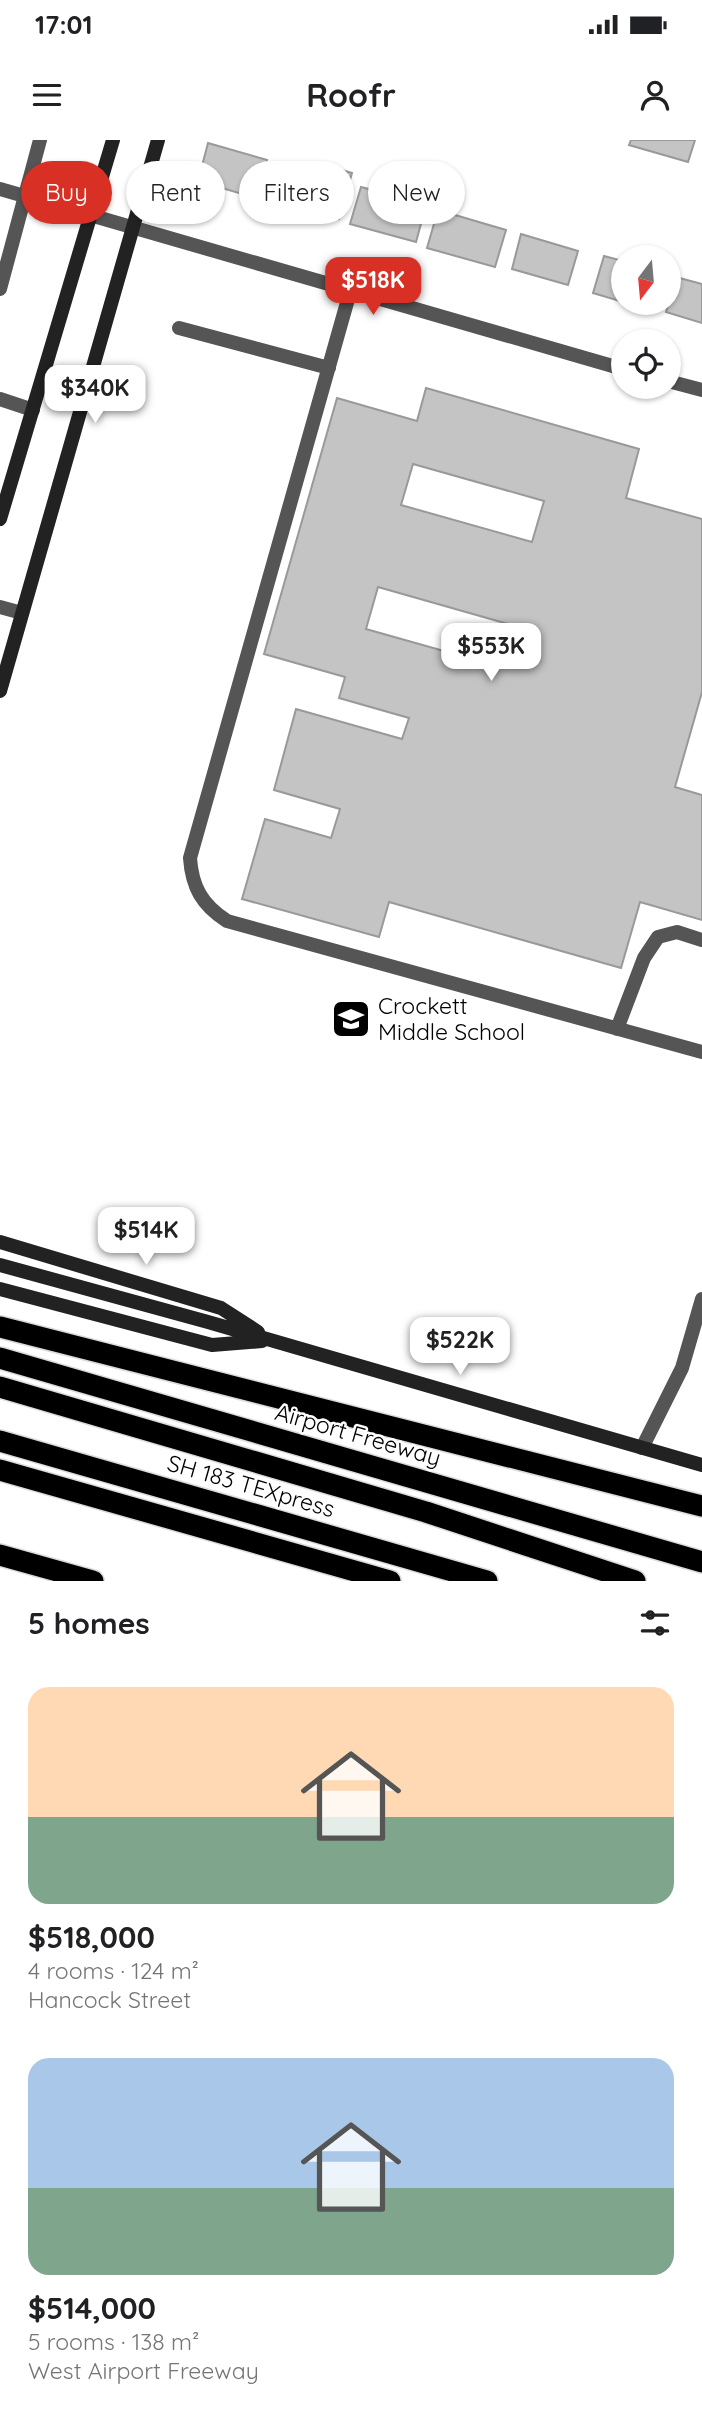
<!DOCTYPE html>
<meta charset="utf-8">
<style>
:root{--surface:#fff;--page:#f2f2f2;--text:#202124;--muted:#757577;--accent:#d93025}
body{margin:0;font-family:Quicksand,sans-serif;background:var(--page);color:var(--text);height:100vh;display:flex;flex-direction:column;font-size:26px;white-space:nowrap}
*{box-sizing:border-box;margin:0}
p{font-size:23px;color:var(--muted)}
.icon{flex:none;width:38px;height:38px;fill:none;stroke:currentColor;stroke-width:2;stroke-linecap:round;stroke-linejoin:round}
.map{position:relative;height:1441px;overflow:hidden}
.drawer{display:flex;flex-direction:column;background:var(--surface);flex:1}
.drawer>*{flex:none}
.top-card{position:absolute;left:21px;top:21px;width:662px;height:63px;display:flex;gap:14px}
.needle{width:46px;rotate:196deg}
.tools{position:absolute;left:611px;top:105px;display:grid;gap:14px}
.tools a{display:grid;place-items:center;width:70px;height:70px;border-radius:50%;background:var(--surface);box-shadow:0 2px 5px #0004;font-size:35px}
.price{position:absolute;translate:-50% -60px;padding:0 16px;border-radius:14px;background:#fff;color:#222;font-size:23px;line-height:46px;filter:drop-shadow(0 2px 4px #0008)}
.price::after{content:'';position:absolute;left:50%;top:42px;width:21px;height:16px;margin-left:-10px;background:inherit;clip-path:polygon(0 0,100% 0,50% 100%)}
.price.on{background:var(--accent);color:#fff}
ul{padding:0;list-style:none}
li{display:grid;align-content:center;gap:14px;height:371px;padding:0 28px}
li span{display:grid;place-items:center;height:217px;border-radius:21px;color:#555}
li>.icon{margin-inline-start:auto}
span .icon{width:126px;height:126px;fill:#fffc;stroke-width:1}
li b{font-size:30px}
h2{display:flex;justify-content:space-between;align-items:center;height:84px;padding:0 28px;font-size:30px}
.pill{padding:0 24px;border-radius:32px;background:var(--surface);box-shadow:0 2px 5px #0004;font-size:24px;line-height:63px}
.pill.on{background:var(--accent);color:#fff}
.status{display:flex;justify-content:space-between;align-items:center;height:49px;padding:0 35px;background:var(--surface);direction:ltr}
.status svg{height:19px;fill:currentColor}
header{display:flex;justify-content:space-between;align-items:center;height:91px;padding:0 28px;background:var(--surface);font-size:32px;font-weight:700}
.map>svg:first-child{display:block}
</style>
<div class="status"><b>17:01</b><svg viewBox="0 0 49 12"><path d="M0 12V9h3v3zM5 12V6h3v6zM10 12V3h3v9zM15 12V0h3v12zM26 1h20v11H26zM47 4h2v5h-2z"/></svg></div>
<header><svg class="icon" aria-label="menu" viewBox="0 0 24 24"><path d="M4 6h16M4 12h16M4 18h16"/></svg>Roofr<svg class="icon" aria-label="person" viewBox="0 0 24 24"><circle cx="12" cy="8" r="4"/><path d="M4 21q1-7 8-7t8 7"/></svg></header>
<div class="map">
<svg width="702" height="1441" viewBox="0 0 702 1441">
<rect width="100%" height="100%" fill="#fff"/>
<!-- building -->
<path fill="#c4c4c4" stroke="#999" stroke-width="2" fill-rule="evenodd" d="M631 0H695L688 22 629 5Z
M208 3 267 20 256 58 198 41Z
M318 23 352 33 339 79 272 60 282 24 315 34Z
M393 37 431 47 416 102 350 84 361 47 388 54Z
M438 70 506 90 495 127 427 108Z
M521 94 578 111 568 145 512 129Z
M604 116 623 121V162L593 153Z
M676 137 702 144V183L666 172Z
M426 248 639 309 626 358 702 379V552L675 647 702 655V780L640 762 621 828 389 762 379 797 242 759 265 679 331 698 340 669 274 650 296 569 402 599 409 578 339 558 345 537 264 514 337 258 417 281ZM413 324 544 361 532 402 401 365ZM378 447 508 484 497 526 366 489Z"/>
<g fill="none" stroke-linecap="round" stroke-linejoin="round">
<defs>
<path id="highway" d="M0 1187 702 1366
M0 1218 702 1422
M0 1247 426 1372 635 1441
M0 1301 487 1441
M0 1330 390 1441
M0 1415 93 1441"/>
</defs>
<!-- highway casing -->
<use href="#highway" stroke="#dbdbdb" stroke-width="24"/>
<!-- lane -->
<path stroke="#555" stroke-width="14" d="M0 149 40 0
M350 152 190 718C192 747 202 765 227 781L702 912
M179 188 329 228
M0 259 33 270
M0 467 22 473
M617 889 644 818 658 797 677 792 702 800
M642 1308 682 1228 702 1159"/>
<!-- street -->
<path stroke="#555" stroke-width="14" d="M0 49 623 229
M668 241 702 250"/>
<!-- secondary -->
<path stroke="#222" stroke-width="14" d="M0 379 113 0
M0 551 158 0
M0 1102 221 1168 258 1192
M0 1125 208 1182 702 1325
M0 1149 212 1205 262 1201"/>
<!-- highway -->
<use href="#highway" stroke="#000" stroke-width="21"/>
</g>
<!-- icons -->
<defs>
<symbol id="school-square" viewBox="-11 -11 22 22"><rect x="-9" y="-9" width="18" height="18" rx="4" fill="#000" stroke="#fff"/><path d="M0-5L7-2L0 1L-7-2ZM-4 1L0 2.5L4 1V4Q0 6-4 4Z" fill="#fff"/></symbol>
</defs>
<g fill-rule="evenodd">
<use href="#school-square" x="329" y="857" width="44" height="44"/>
</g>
<g text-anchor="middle" stroke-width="5" stroke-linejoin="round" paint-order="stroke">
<!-- poi labels -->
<g font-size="23" fill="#000" stroke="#fff" text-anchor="start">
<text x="378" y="874">Crockett<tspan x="378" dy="26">Middle School</tspan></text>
</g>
<!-- street labels -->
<g font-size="23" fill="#000" stroke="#fff">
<text transform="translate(358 1295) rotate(16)" y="8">Airport Freeway</text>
<text transform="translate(251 1346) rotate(16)" y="8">SH 183 TEXpress</text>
</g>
</g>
</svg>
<div class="tools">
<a><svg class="needle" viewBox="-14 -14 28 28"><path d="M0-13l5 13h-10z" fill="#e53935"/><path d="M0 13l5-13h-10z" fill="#757577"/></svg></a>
<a><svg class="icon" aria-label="locate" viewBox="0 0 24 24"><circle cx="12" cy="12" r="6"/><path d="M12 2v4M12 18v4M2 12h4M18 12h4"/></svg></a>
</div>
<b class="price on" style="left:373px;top:177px">$518K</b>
<b class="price" style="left:95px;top:285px">$340K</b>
<b class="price" style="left:491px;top:543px">$553K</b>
<b class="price" style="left:146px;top:1127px">$514K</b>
<b class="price" style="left:460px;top:1237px">$522K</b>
<div class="top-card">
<a class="pill on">Buy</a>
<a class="pill">Rent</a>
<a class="pill">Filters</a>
<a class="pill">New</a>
</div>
</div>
<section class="drawer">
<h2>5 homes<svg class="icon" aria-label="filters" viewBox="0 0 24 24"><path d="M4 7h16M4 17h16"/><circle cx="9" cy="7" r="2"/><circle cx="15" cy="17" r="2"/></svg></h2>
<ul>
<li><span style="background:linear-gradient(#ffd9b3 60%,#7fa58c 0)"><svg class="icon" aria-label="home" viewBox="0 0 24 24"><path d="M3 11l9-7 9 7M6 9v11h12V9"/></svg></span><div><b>$518,000</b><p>4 rooms · 124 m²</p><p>Hancock Street</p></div></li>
<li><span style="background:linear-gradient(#a9c7e8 60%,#7fa58c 0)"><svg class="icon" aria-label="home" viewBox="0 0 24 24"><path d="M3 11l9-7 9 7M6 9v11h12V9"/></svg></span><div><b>$514,000</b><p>5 rooms · 138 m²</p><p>West Airport Freeway</p></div></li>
</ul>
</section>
